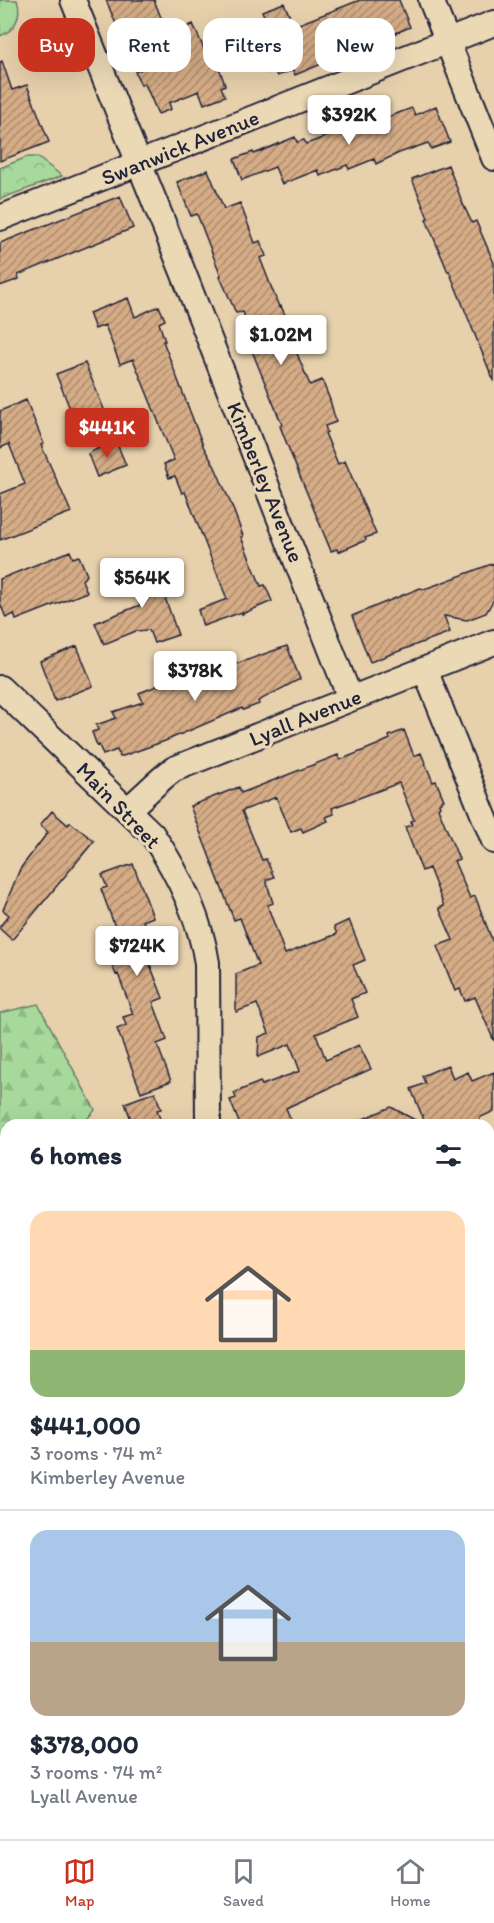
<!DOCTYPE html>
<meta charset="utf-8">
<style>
:root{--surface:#fff;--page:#f2f2f3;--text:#1f2937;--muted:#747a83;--line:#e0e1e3;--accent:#c8321e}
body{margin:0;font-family:Itim,sans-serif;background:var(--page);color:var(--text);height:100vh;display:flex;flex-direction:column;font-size:22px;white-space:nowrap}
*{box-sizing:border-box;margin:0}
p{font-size:20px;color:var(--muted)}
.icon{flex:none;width:33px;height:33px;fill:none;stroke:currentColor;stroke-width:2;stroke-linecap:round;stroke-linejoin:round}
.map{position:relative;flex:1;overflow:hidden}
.sheet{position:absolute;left:0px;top:1119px;width:495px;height:720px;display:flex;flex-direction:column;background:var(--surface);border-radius:18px 18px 0 0;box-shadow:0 6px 24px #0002}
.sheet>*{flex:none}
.hud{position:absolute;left:18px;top:18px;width:459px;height:54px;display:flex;gap:12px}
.price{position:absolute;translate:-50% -51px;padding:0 14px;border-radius:6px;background:#fff;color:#222;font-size:20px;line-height:39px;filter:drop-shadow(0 2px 3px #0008)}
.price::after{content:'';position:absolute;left:50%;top:36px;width:18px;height:14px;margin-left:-9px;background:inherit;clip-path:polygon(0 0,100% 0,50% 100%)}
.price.current{background:var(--accent);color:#fff}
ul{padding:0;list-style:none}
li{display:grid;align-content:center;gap:12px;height:318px;padding:0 30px}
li+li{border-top:2px solid var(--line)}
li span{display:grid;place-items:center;height:186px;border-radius:18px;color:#555}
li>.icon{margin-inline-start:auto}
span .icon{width:108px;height:108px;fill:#fffc;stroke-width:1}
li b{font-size:26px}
h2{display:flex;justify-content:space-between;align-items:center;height:72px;padding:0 30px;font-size:26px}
.chip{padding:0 21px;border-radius:18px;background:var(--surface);box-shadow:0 6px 24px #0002;font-size:21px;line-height:54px}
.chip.current{background:var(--accent);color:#fff}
.tab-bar{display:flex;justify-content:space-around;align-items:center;height:84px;border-top:2px solid var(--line);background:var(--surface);font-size:16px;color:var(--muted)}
.tab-bar a{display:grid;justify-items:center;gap:3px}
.tab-bar .current{color:var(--accent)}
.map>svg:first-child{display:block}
</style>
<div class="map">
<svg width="494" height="1839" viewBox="0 0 494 1839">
<defs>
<pattern id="forest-firs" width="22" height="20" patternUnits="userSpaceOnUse" patternTransform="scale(1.5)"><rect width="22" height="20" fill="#a6d99b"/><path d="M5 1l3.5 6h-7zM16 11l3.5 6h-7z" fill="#8fba86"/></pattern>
<pattern id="park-crowns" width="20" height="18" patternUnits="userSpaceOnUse" patternTransform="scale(1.5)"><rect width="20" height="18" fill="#a6d99b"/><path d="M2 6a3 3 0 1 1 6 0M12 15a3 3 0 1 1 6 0" fill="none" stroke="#8fba86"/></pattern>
<pattern id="building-hatch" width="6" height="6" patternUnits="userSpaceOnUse" patternTransform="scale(1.5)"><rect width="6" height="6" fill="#d5ac86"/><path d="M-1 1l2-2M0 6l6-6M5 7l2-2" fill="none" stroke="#ac8c6f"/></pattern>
</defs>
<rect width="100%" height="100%" fill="#e7d0ac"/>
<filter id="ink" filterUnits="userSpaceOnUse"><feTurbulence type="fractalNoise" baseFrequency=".0167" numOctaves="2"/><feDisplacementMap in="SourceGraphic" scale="12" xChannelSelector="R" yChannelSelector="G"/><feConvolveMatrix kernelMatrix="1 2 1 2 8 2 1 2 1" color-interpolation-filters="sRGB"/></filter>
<g filter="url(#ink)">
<!-- grass -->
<path fill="#a6d99b" stroke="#647e6b" stroke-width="1.5" d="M0 0H17C22 15 16 30 0 36Z"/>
<!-- forest -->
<path fill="url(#forest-firs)" stroke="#647e6b" stroke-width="1.5" d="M38 1004 95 1110 82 1125H6V1179L0 1183V1013Z"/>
<!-- park -->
<path fill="url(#park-crowns)" stroke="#647e6b" stroke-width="1.5" d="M27 157H37L62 176 0 199V168Z"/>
<!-- building -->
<path fill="url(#building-hatch)" stroke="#22223b" stroke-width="1.5" d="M106 0H154L168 35 193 24 207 56 209 55 211 61 216 59 225 85 221 87 225 96 204 104 199 91 169 103 171 109 158 114 145 84 141 85 135 72 144 68 132 38 128 40 125 34 121 36Z
M360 0H399L410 27 295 75 293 70 277 76 274 70 267 73 253 37 270 31 262 11 284 3 294 26Z
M2 61 12 90 27 85 49 142 0 161V62Z
M436 106 450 142 431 149 428 143 399 153 376 164 374 159 349 169 347 165 320 176 318 170 282 184 275 167 242 180 234 159 253 152 254 154 295 137 297 142 304 140 306 144 384 115 385 118 412 108 415 115Z
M448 165 463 204 472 223 476 221 494 263V382L449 271 448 272 433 236 426 219 428 218 412 179Z
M208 170 224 209 240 203 255 243 260 241 266 256 260 258 279 307 281 306 289 324 295 322 302 340 293 344 310 385 322 380 330 400 336 422 325 426 327 432 325 433 338 464 345 461 376 534 365 538 366 540 338 552 337 549 331 551 290 452 280 426 282 425 248 341 253 339 243 312 236 313 220 277 221 276 197 214 191 216 177 182Z
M120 196 133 228 18 275 19 279 0 286V243Z
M128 298 135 317 159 306 165 320 159 323 165 341H163L204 448 215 467 232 506 243 536 241 537 261 586 265 585 272 601 242 614V612L203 626 198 610 227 599 185 492 182 493 175 476 169 478 164 464 174 460 133 359 120 364 105 325 95 329 89 313Z
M85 363 108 419 79 431 56 374Z
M26 400 44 444 41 445 71 512 0 540V494L25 484 9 444 0 448V411Z
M115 439 126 465 97 477 88 454Z
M70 551 73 558 79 556 87 575 82 580 87 592 16 620 14 614 6 618 0 603V579Z
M152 560 178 635 154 643 149 630 136 631 104 644 95 623 140 605 126 570Z
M494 563V599L486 613 467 620 444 616 450 632 370 662 352 616 420 588 424 589 433 586Z
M77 646 93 686 55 701 40 661Z
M287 646 300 679 258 701 259 704 243 710 242 708 165 741 120 757 117 750 103 755 99 745 97 746 92 732 98 730 96 725 116 718 113 712 143 702 139 693 185 675 187 678 215 666 216 671Z
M404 730 414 756 421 753 433 782 436 781 444 800 439 803 440 806 438 808 459 859 454 861 470 898 475 896 494 945V1041L475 997 465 1001 460 989 455 991 437 946 453 940 439 908 444 906 429 868 422 871 405 827 412 825 411 821 414 820 399 783 332 808 334 814 326 817 328 821 303 832 301 828 291 832 276 797 242 811 262 860 266 859 274 877 266 880 273 903 268 905V907L285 954 337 934 334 927 349 920 365 960 353 965 365 993 351 999 358 1017 316 1034 326 1060 359 1045 371 1069 286 1108 293 1125H240L230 1100 236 1098 234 1093 260 1082 262 1085 300 1071 290 1044 258 1057 259 1037 269 1033 257 1004 236 1012V974L258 965 240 918 234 920 190 806 239 787 241 793 249 790 338 755 340 760 377 745 390 739 389 736Z
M52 811 68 825 70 822 94 841 12 940 0 929V926L9 915 3 910 20 869 48 832 40 825Z
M133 864 153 917 143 921 157 958 149 962 163 998 153 1002 167 1040 157 1044 171 1081 141 1092 117 1029 126 1025 123 1017 133 1014 118 974 116 975 110 960 122 955 115 936 118 935 101 889 107 887 102 875Z
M448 1065 453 1079 468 1072 472 1081 494 1072V1111L479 1118 482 1125H426L411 1089 425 1083 422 1076Z
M155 1092 161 1109 157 1110 162 1125H133L125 1103Z
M391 1107 424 1125H349Z"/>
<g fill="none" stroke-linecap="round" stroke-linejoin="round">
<defs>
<path id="minor" d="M73 0 183 272 350 698
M431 0 494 158
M0 218 494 23
M425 670 494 841
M0 688 152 834C178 873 200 917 207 963L208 1125
M127 810C143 797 157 781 174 769L494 642
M489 1415 494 1413
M0 1624 6 1621
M489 1718 494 1716
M480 1833 482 1839"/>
<path id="major" d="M489 1152 494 1150
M0 1352 6 1350"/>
</defs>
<!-- minor casing -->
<use href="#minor" stroke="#22223b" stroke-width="28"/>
<!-- major casing -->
<use href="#major" stroke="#22223b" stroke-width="34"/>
<!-- minor -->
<use href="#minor" stroke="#ebd9b6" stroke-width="24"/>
<!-- major -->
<use href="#major" stroke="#fcdcac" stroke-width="30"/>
<!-- tram -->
<path stroke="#22223b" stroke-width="1.5" d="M489 1147 494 1145
M0 1348 6 1345"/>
</g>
</g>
<g text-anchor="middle" stroke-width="6" stroke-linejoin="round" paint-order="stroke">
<!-- street labels -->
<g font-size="22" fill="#22223b" stroke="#ebd9b6">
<text transform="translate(180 147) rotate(-22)" y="8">Swanwick Avenue</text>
<text transform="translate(266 482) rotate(68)" y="8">Kimberley Avenue</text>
<text transform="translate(305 717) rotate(-22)" y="8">Lyall Avenue</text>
<text transform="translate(119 805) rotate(46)" y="8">Main Street</text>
</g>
</g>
</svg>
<b class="price" style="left:349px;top:146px">$392K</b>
<b class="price" style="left:281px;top:366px">$1.02M</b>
<b class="price current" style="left:107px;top:459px">$441K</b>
<b class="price" style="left:142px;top:609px">$564K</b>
<b class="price" style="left:195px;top:702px">$378K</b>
<b class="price" style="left:137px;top:977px">$724K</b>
<div class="hud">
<a class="chip current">Buy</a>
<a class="chip">Rent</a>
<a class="chip">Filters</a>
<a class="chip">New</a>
</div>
<section class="sheet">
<h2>6 homes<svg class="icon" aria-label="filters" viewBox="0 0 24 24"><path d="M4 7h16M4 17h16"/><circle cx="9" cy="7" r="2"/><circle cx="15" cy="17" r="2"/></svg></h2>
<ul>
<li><span style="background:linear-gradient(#ffd9b3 75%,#8fb573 0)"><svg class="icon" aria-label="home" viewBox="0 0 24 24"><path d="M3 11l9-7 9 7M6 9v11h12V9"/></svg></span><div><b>$441,000</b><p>3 rooms · 74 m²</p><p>Kimberley Avenue</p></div></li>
<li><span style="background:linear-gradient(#a9c7e8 60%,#b9a48a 0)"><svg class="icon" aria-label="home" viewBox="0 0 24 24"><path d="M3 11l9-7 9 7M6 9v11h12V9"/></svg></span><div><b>$378,000</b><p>3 rooms · 74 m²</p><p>Lyall Avenue</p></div></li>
</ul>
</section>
</div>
<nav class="tab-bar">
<a class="current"><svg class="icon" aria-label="map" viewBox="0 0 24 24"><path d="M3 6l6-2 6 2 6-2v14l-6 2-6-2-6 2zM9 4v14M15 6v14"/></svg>Map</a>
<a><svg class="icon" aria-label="saved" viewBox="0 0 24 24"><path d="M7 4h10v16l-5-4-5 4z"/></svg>Saved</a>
<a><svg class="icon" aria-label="home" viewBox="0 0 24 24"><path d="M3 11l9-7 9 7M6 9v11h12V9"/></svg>Home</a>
</nav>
